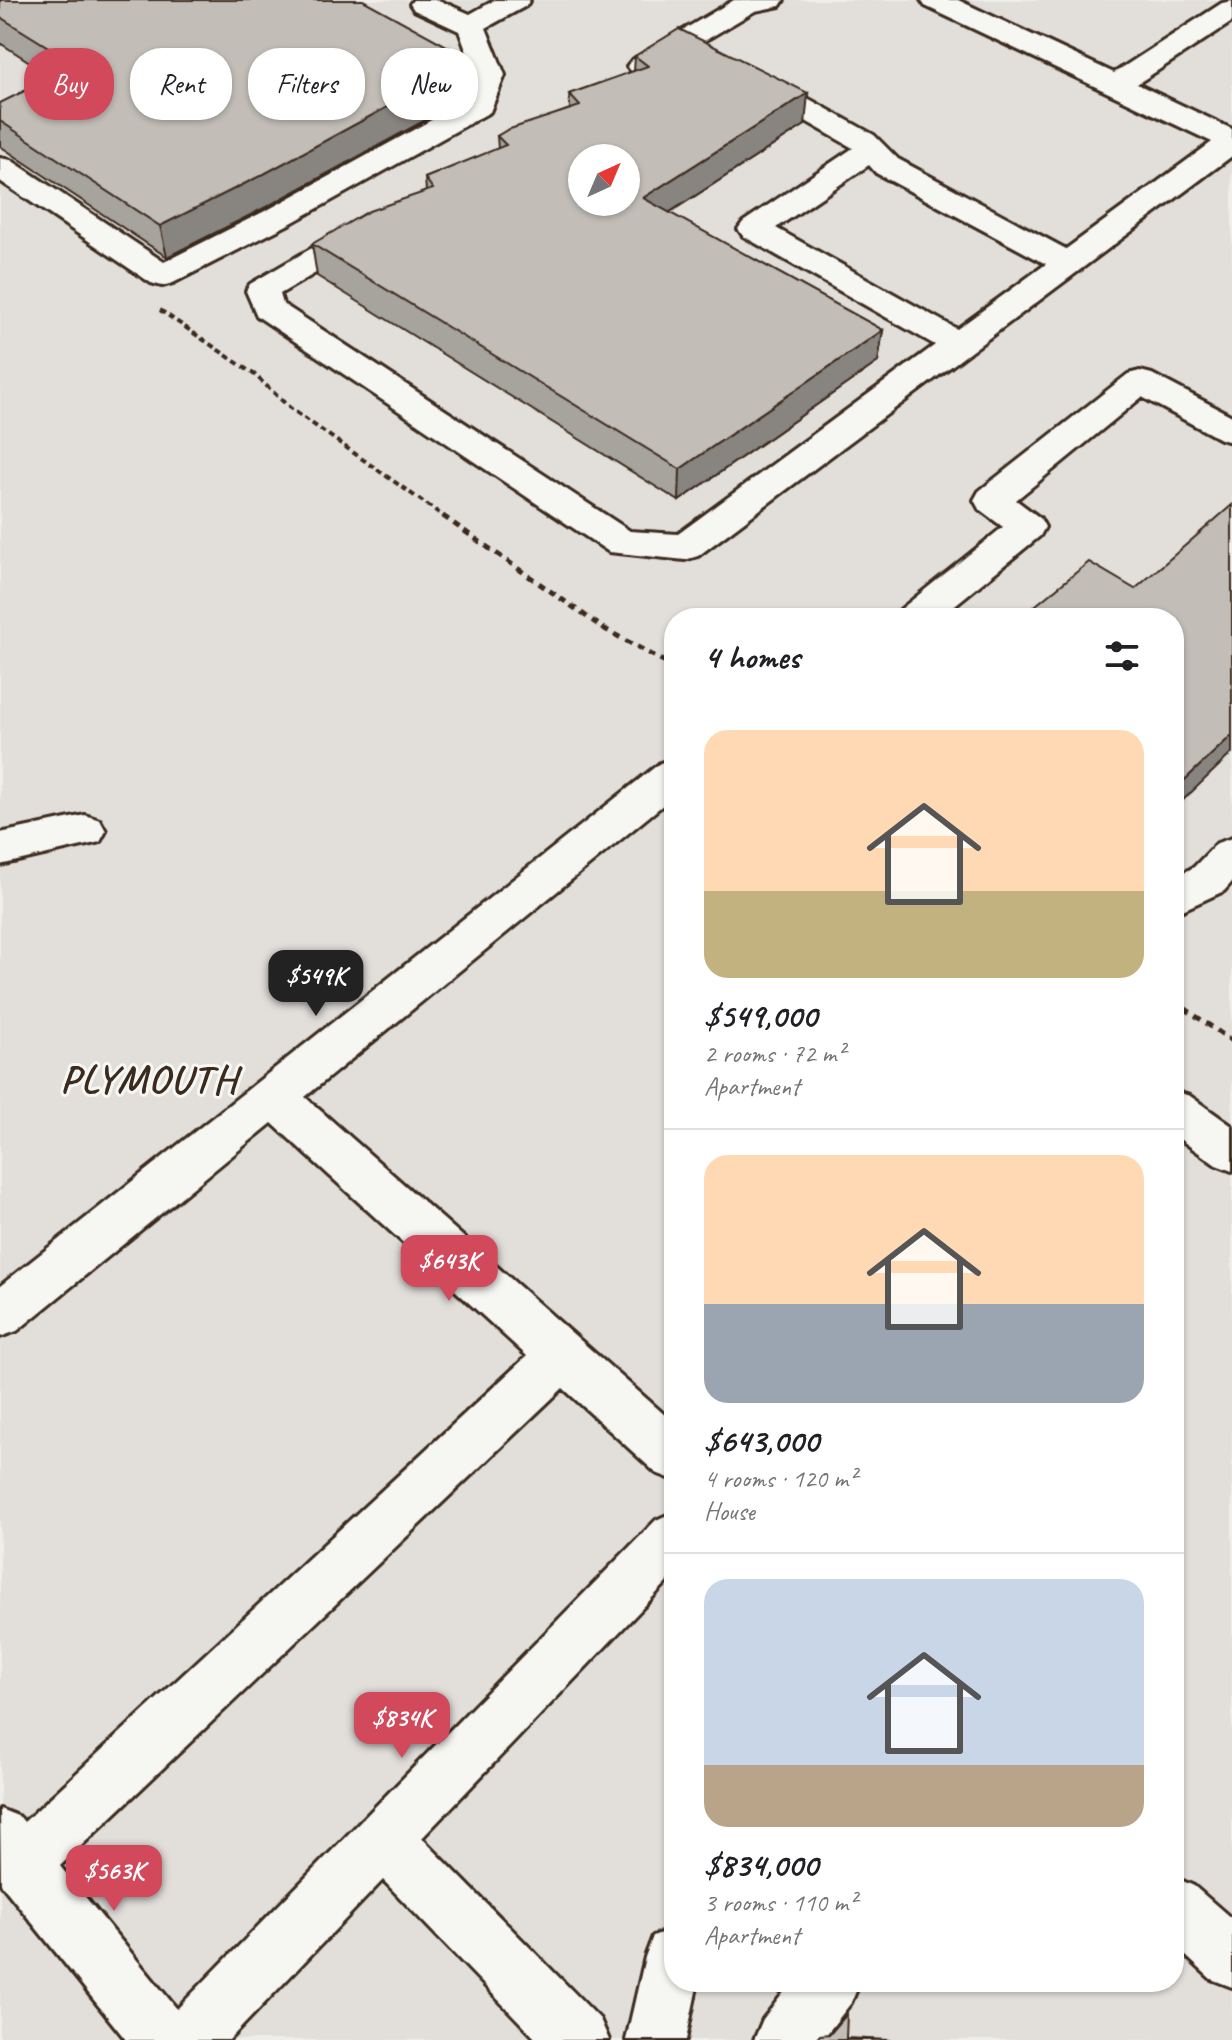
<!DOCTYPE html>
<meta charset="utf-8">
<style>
:root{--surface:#fff;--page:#f6f6f6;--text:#202124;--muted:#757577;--line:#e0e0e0;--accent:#d1495b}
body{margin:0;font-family:Caveat,sans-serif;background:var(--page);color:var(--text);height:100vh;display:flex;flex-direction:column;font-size:30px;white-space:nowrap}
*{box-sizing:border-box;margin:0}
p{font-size:26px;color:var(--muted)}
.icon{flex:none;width:44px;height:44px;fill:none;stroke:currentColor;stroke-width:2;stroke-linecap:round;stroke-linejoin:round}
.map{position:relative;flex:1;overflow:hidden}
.sheet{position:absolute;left:664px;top:608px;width:520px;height:1384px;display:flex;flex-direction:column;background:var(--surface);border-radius:32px;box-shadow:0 2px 6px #0004}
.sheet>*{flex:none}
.banner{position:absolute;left:24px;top:48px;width:520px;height:72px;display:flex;gap:16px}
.needle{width:52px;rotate:44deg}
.controls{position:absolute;left:568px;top:144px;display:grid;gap:16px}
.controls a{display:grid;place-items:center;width:72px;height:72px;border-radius:50%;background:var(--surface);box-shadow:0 2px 6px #0004;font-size:40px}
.price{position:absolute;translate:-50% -68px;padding:0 18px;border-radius:16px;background:var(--accent);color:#fff;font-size:26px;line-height:52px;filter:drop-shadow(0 2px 4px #0008)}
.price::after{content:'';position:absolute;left:50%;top:48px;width:24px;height:18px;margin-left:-12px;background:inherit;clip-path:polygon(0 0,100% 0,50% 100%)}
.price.on{background:#222;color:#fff}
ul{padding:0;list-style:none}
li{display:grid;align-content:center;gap:16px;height:424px;padding:0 40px}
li+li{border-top:2px solid var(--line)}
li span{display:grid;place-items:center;height:248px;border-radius:24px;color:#555}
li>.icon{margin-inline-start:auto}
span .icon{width:144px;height:144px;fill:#fffc;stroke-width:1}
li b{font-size:34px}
h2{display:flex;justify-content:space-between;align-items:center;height:96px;padding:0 40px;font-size:34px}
.tag{padding:0 28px;border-radius:32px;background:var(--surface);box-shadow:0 2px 6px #0004;font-size:28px;line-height:72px}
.tag.on{background:var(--accent);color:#fff}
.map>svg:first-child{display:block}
</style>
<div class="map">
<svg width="1232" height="2040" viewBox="0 0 1232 2040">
<rect width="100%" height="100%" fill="#efeeea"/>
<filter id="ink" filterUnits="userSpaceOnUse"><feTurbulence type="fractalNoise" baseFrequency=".0125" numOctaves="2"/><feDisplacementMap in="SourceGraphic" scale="16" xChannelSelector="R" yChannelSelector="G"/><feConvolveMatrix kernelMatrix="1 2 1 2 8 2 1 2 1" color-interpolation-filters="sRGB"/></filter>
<g filter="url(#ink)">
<!-- built -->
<path fill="#e2dfdb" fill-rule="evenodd" d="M0 0H1232V2040H0ZM582 158H626V202H582ZM674 618H1174V1982H674Z"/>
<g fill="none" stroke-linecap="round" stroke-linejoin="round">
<defs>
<path id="minor" d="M413 0H438L470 14 495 0H530L526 6 486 28 505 75 490 112 293 222 173 283 162 286 151 283 0 181V158L11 160 164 262 271 208 466 101 475 75 459 31 414 10 410 4Z
M734 0H784L780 6 755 11 652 72 642 75 632 72 627 66 632 60Z
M921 0H958L1114 73 1222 3 1232 1V22L1137 84 1232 129V156L698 556 685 560 609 552 257 316 246 291 250 284 355 223 366 221 377 223 382 230 377 237 280 294 283 304 630 531 678 534 935 345 743 236 738 229 743 222 853 148 746 87 741 81 746 75 756 72 766 75 874 135 898 159 1066 249 1212 142 925 6ZM869 165 876 173 1046 264 957 329 776 228Z
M1140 371 1152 374 1232 416V442L1220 439 1142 397 1016 500 1040 518 1045 527 1040 536 939 618H895L901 609 1003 527 979 509 974 500 979 491 1128 374Z
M674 759V796L305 1097 674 1423V1480L656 1473 563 1388 60 1866 177 2009 656 1520 674 1512V1575L422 1838 600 2019 609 2040H537L383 1880 229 2040H126L1 1884 0 1809 20 1817 24 1822 527 1356 272 1123 17 1331 0 1337V1286L660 763Z
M85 815 100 820 106 831 100 842 0 865V833Z
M1232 838V882L1224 891 1174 914V878L1194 867 1217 843Z
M1174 1091 1190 1096 1232 1126V1171L1216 1165 1174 1135Z
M1174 1877 1194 1886 1232 1919V1987L1211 1979 1174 1945Z
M674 1928V1982H698L686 2040H626L645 1957 653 1936Z
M792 1982H860L851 2003 822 2040H754L763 2019Z"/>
</defs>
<!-- minor casing -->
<use href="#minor" stroke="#3b2a1e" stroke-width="6"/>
<!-- path-far1 -->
<path stroke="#3b2a1e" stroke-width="4" stroke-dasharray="6 4" stroke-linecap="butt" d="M160 310 255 375 290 408 446 518"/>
<!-- path -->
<path stroke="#3b2a1e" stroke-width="5" stroke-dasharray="7 6" stroke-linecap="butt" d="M443 516 603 628 674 667
M1174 1001 1232 1041"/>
<!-- minor -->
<use href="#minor" fill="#f6f6f2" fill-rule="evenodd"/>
</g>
<!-- wall -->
<path fill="#a7a39d" stroke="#3b2a1e" stroke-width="2" d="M0 0 465 56 467 88 464 99 270 205 167 257 0 146V103L53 77 0 43Z
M635 56 805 125 669 213 883 330 878 362 679 501 317 276 312 244 426 191 425 178 498 149 497 136 570 109 569 94 634 71Z"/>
<!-- shaded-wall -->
<path fill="#888480" stroke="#3b2a1e" stroke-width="2" d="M465 56 467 88 464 99 270 205 167 257 160 226Z
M808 93 805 125 642 230 643 198Z
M883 330 878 362 679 501 680 469Z
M1232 735V753L1174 809V790Z"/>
<!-- building -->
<path fill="#c2bdb7" stroke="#3b2a1e" stroke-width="2" fill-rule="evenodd" d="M0 0H363L465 56 461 67 264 174 160 226 0 121V103L77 65 0 17Z
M679 29 808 93 643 198 883 330 680 469 312 244 369 211 433 189 425 178 506 145 497 136 507 130 580 106 569 94 648 66 635 56ZM582 158H626V202H582Z
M1232 505V735L1174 790V618H1020L1089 562 1135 589Z
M847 2014 846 2038 890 2040H816L820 2035 830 2034Z"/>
</g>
<g text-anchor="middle" stroke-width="6" stroke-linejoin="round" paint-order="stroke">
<!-- district labels -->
<g font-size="40" font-weight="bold" letter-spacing="2" fill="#3b2a1e" stroke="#f6f6f2">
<text x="149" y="1092">PLYMOUTH</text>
</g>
</g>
</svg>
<div class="controls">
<a><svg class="needle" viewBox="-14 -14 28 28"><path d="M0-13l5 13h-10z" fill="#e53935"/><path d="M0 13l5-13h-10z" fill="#757577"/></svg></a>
</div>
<b class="price on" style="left:316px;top:1018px">$549K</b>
<b class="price" style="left:449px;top:1303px">$643K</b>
<b class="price" style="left:402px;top:1760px">$834K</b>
<b class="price" style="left:114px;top:1913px">$563K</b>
<div class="banner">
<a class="tag on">Buy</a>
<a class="tag">Rent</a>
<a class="tag">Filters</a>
<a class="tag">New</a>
</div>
<section class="sheet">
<h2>4 homes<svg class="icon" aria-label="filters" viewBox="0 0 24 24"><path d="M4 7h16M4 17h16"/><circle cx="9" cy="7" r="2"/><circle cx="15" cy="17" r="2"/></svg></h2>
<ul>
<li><span style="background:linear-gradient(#ffd9b3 65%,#c2b280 0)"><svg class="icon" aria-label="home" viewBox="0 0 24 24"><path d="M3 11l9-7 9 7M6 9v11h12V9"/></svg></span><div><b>$549,000</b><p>2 rooms · 72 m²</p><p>Apartment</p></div></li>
<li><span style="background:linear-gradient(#ffd9b3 60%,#9aa5b1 0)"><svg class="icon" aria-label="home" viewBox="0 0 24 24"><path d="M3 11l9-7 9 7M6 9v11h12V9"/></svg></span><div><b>$643,000</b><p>4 rooms · 120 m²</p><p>House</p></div></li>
<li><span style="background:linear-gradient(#c9d6e8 75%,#b9a48a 0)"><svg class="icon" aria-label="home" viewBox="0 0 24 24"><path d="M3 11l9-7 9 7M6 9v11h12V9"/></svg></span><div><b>$834,000</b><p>3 rooms · 110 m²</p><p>Apartment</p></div></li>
</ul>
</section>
</div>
